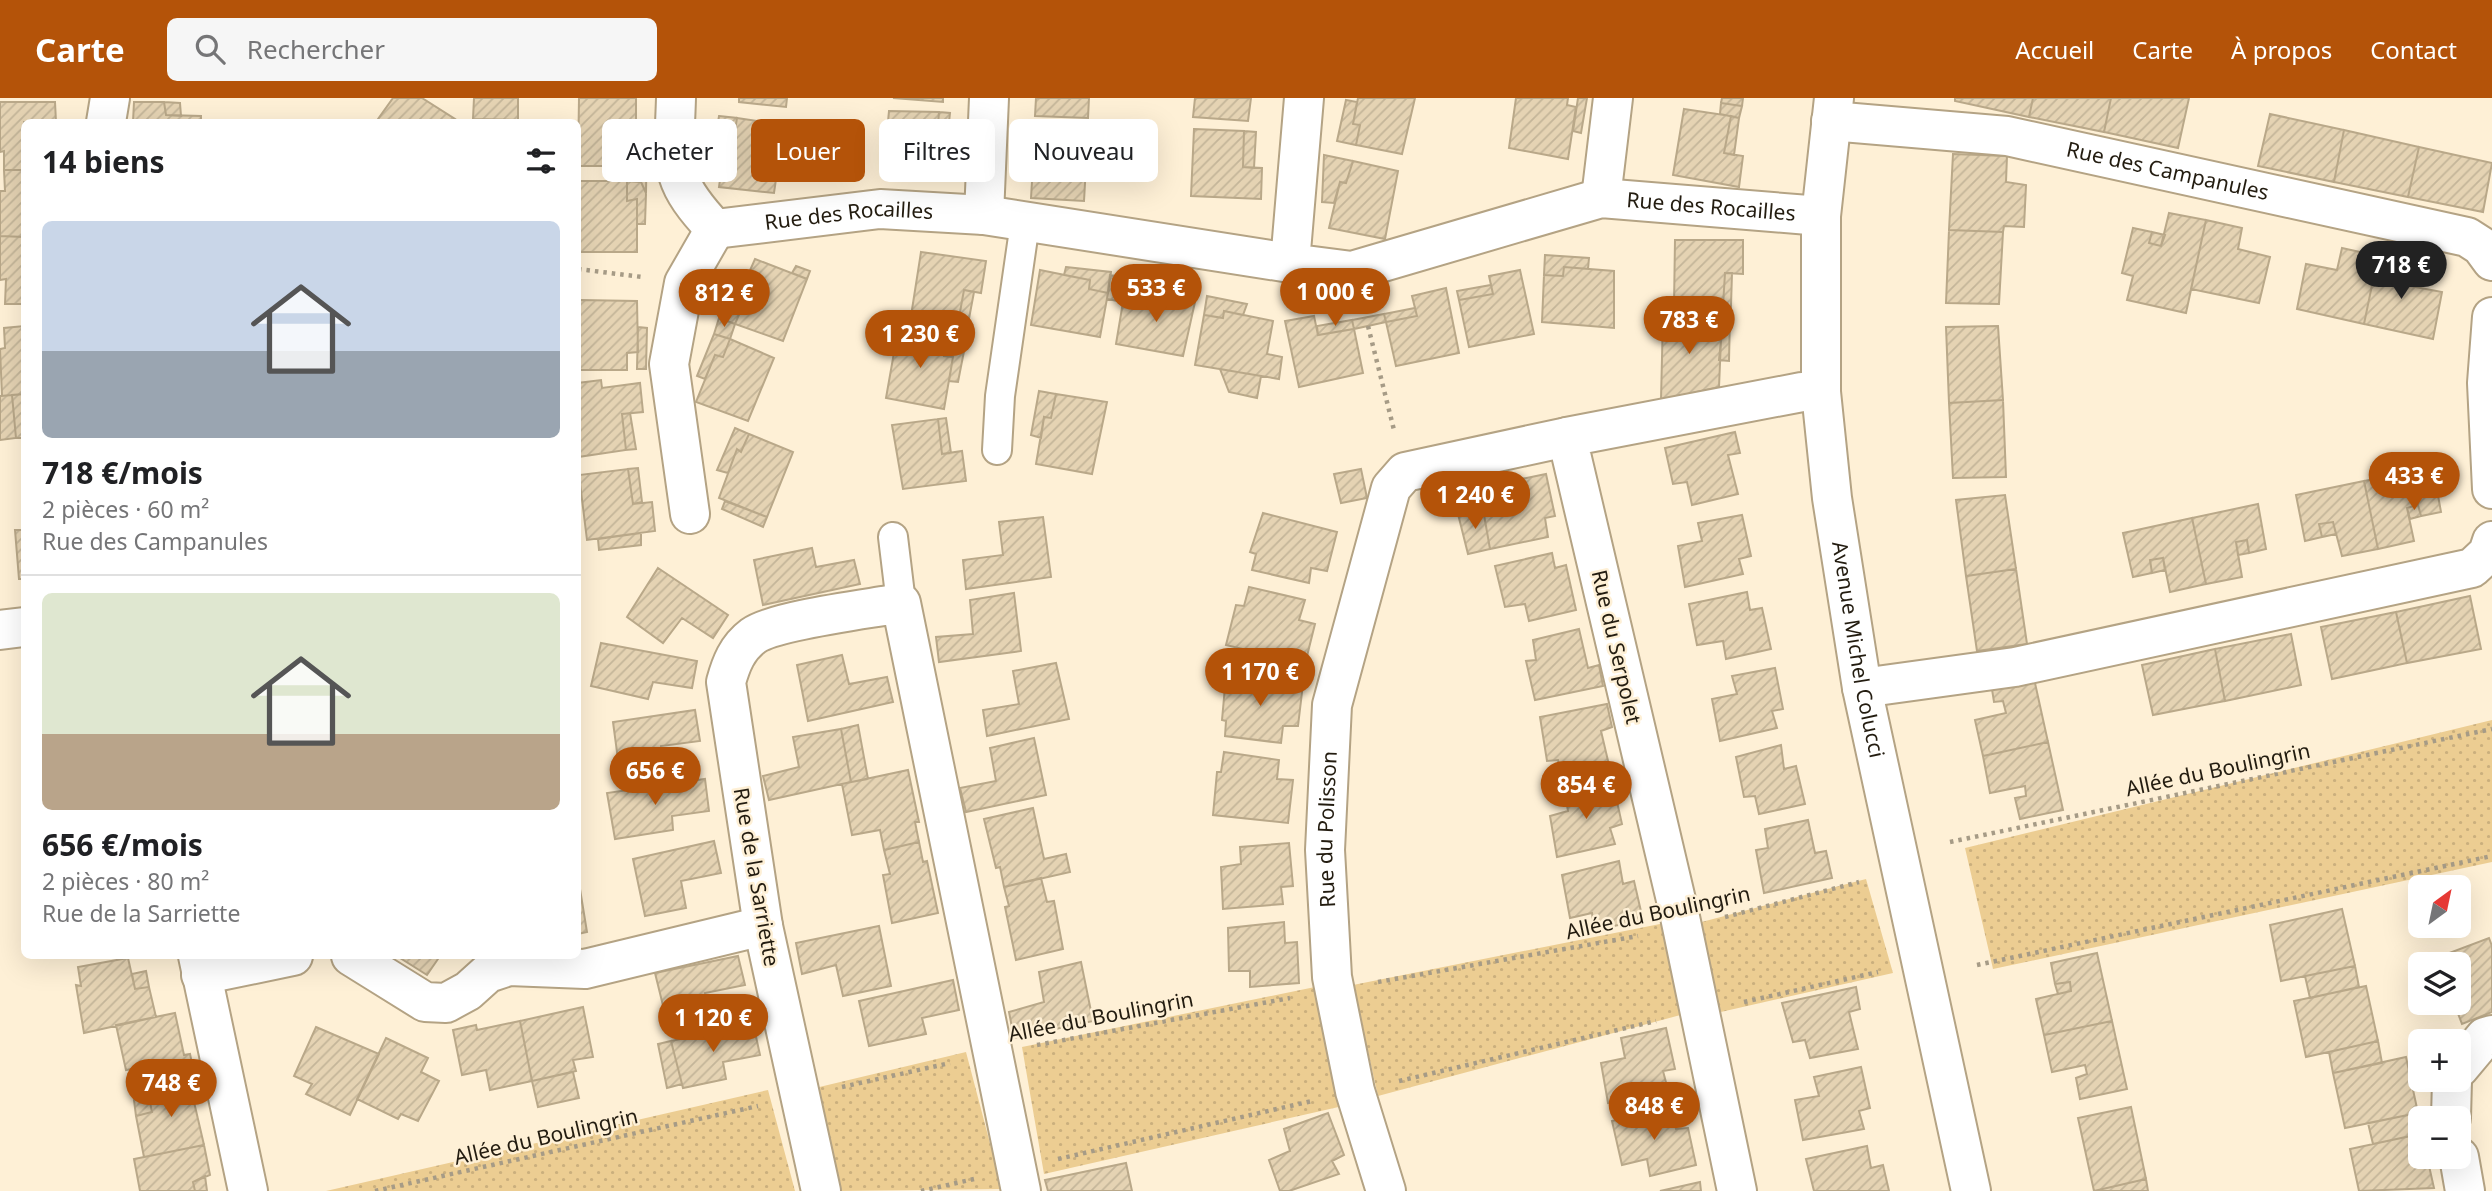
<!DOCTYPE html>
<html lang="fr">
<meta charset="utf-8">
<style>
:root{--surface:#fff;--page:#f6f6f6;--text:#202124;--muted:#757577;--line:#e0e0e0;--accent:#b45309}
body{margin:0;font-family:"Noto Sans",sans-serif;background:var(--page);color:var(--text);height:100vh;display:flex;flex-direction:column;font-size:26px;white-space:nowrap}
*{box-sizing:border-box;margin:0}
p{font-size:23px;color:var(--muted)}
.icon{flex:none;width:38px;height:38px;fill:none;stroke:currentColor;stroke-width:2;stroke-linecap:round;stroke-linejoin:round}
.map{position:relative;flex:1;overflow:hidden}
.details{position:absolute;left:21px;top:21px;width:560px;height:840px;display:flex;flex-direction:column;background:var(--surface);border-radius:10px;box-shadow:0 7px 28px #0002}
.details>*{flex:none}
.banner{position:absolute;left:602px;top:21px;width:665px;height:63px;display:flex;gap:14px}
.needle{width:46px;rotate:33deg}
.tools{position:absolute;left:2408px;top:777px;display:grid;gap:14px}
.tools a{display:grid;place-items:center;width:63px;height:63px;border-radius:10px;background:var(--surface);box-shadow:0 7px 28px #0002;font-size:35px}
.price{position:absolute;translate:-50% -60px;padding:0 16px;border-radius:24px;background:var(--accent);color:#fff;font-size:23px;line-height:46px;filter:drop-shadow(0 2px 4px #0008)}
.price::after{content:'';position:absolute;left:50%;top:42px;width:21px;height:16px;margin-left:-10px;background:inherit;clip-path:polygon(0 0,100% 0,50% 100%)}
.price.selected{background:#222;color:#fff}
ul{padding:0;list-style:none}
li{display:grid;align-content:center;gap:14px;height:371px;padding:0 21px}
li+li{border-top:2px solid var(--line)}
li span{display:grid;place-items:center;height:217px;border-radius:10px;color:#555}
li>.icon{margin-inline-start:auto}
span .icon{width:126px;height:126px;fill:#fffc;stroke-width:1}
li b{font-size:30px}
h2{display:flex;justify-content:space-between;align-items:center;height:84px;padding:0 21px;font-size:30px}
.pill{padding:0 24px;border-radius:10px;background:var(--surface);box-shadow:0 7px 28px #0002;font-size:24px;line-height:63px}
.pill.selected{background:var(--accent);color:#fff}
header{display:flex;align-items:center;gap:42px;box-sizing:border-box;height:98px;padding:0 35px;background:var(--accent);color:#fff}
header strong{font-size:33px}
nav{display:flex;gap:38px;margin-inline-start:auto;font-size:24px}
.search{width:490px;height:63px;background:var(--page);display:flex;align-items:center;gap:18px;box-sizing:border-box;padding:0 24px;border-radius:10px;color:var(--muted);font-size:26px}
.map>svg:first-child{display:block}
</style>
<header>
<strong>Carte</strong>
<div class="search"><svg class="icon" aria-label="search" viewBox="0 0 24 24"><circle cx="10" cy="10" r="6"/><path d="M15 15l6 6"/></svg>Rechercher</div>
<nav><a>Accueil</a><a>Carte</a><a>À propos</a><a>Contact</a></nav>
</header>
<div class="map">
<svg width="2492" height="1093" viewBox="0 0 2492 1093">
<defs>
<pattern id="grass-dots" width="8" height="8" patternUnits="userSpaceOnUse" patternTransform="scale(1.75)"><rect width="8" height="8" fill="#eccd92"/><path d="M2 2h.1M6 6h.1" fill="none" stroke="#caaf7d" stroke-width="1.8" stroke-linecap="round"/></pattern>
<pattern id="building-hatch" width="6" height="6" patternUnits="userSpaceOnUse" patternTransform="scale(1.75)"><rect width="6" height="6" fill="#e5d3b3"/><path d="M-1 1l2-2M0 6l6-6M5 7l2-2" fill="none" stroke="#c4b599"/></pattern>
</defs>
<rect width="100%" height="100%" fill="#fef0d6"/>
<!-- grass -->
<path fill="url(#grass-dots)" d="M2492 622V764L1993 871 1965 750Z
M1866 781 1893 875 1712 916 1694 826Z
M1665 825 1688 915 1378 998 1353 887Z
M1315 889 1343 1008 1044 1076 1022 949Z
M966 954 1002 1091 834 1093 811 991Z
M768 992 795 1093H326Z"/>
<!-- building -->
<path fill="url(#building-hatch)" stroke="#b9a889" stroke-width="2" d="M393 0H422L455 21 452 24H382L378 21Z
M474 0H518V22L473 21Z
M579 0H636V52L628 51 627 68H578Z
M739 0H787L786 9 739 4Z
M893 0H943V4Z
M1036 0H1089L1088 20 1035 18Z
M1195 0H1251L1248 23 1193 19Z
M1358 0H1415L1402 56 1356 47 1360 27 1353 26Z
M1516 0H1568L1567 7 1576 9 1568 61 1509 50Z
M1578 0H1587L1581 35 1573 33Z
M1722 0H1743L1742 8 1721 5Z
M1955 0H2033L2029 19 1955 3Z
M2033 0H2111L2104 34 2029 19Z
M2111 0H2189L2178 50 2104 34Z
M1346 2 1357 4 1353 26 1360 27 1356 47 1337 43Z
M0 4H55L56 24H24V72H4V53L0 54Z
M134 4H164L166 17 201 18V24H133Z
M164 4 180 5 181 18 166 17Z
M1721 5 1742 8 1739 20 1720 16Z
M1684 11 1731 18 1724 55 1743 58 1739 89 1673 77Z
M889 13 939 14 936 51 955 52 953 81 883 77Z
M939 14 950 15 946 52 936 51Z
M2270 16 2344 32 2334 84 2258 68Z
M719 18 737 20 734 39 726 38 723 63 712 61Z
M1731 18 1739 20 1734 57 1724 55Z
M737 20 784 27 774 95 719 89 726 38 734 39Z
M636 26H647L646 95 641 84 627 83V68H636Z
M1023 29H1042L1040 51 1034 50 1032 70 1021 71Z
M1042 29 1088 32 1084 103 1031 100 1034 50 1040 51Z
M1194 31 1244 33 1243 69 1262 70 1261 101 1191 98Z
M2344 32 2419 49 2408 99 2334 84Z
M1244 33 1256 34 1254 70 1243 69Z
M2419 49 2492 65 2483 114 2408 99Z
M1953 56 2007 58 2006 84 2026 87 2024 129 2004 128 2003 134 1949 132Z
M1324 57 1353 63 1346 85 1340 84 1334 105 1322 104Z
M1353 63 1398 73 1385 141 1329 130 1340 84 1346 85Z
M4 72H24V139L0 138V93H5Z
M579 83H627V103L637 101V154H578Z
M627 83 641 84 646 95 645 126H637V101L627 103Z
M2169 115 2206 122 2186 215 2127 202 2133 178 2122 175 2133 130 2152 134 2149 145 2161 148Z
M2206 122 2242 130 2238 151 2270 159 2259 205 2191 191Z
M1949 132 2003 134 1999 206 1946 205Z
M2152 134 2165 137 2161 148 2149 145Z
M0 138 24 139V206H5L6 181 0 182Z
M1675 142H1743V176L1725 175 1723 208 1674 207Z
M2342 150 2378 158 2364 226 2297 211 2306 166 2337 172Z
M921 154 986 163 981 195 964 192 958 225 911 218Z
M1545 157 1589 160 1588 171 1564 169 1563 178 1544 177Z
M2378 158 2415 165 2410 188 2442 194 2433 241 2364 226Z
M755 161 807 181 783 243 735 226 743 207 736 204Z
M796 168 810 173 807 181 792 175Z
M1066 169 1111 174 1108 195 1089 191 1090 182 1064 177Z
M1564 169 1614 173V230L1542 224 1544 177 1563 178Z
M1040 172 1090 182 1089 191 1108 195 1100 239 1031 227Z
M1520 172 1534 236 1469 249 1459 202 1493 196 1489 178Z
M1725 175H1732L1731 208H1723Z
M1110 177 1127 180 1123 204 1107 201Z
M735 180 743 184 736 204 743 207 735 226 719 220Z
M1127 180 1169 187 1167 199 1144 194 1142 202 1124 198Z
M1491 187 1493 196 1459 202 1457 193Z
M1446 190 1459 255 1396 268 1386 224 1417 218 1412 198Z
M964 192 974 194 968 226 958 225Z
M1144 194 1195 204 1183 258 1116 246 1124 198 1142 202Z
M1207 198 1247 206 1243 217 1224 213 1223 220 1204 217Z
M580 202 637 203 638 254 627 255V272H579Z
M1708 208H1731L1730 218H1708Z
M1415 210 1417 218 1386 224 1384 216Z
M1224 213 1273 223 1267 256 1282 259 1279 281 1195 267 1204 217 1223 220Z
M1384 216 1386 224 1354 231 1352 222Z
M1314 218 1318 237 1354 231 1363 275 1299 289 1285 223Z
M1663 218H1714L1713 241 1721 242 1719 289 1661 302Z
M1714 218H1730L1729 263 1719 262 1721 242 1713 241Z
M719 220 735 226 730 241 714 236Z
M1352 222 1354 231 1318 237 1317 228Z
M24 228V296L2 298 0 251 5 250 4 230Z
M1998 228 2003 302 1949 305 1946 229Z
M638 229 647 230 646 271H637Z
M898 232 947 240 944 258 953 259 944 311 886 300Z
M714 236 730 241 723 259 715 257 705 281 697 278Z
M947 240 966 243 958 284 949 283 953 259 944 258Z
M730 241 774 260 748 323 696 304 715 257 723 259Z
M1220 271 1261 278 1257 300 1229 294Z
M601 282 602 290 640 285 643 314 622 316 626 352 578 359V285Z
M1039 293 1056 296 1051 320 1044 319 1041 340 1031 337Z
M24 296V340H16L12 297Z
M1056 296 1107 304 1092 376 1036 366 1044 319 1051 320Z
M12 297 16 340 0 342V298Z
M2003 302 2006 379 1953 380 1949 305Z
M630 315 636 351 626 352 622 316Z
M946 320 951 355 942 356 938 321Z
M938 321 942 356 962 353 966 383 903 391 892 327Z
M735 330 749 336 741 354 737 351 728 375 717 372Z
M1735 334 1740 355 1728 357 1738 396 1692 407 1687 384 1673 386 1665 350Z
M749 336 793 354 767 419 719 400 737 351 741 354Z
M638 370 642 404 633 406 628 371Z
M2433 370 2441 414 2421 418 2418 407 2407 410 2414 443 2378 451 2364 383Z
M628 371 633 406 652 404 655 433 587 442 579 377Z
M1361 371 1367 400 1341 405 1334 376Z
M1546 376 1555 418 1545 420 1548 439 1490 451 1483 411 1501 408 1497 386Z
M2364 383 2378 451 2342 458 2333 424 2319 426 2322 439 2305 443 2296 397Z
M2005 397 2016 471 1966 478 1956 402Z
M725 403 767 419 763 429 722 411Z
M2258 406 2266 451 2249 455 2247 442 2236 444 2242 479 2206 486 2192 420Z
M2418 407 2421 418 2410 421 2407 410Z
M1483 411 1490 451 1468 456 1458 416Z
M1263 415 1337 434 1327 473 1311 470 1309 485 1252 472 1256 456 1250 454Z
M1742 417 1751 458 1739 461 1743 476 1685 489 1678 448 1702 443 1698 425Z
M1043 419 1051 479 966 491 963 462 1003 457 999 424Z
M2192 420 2206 486 2170 494 2163 460 2150 462 2152 475 2133 479 2123 435Z
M2333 424 2336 436 2322 439 2319 426Z
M15 432H24V481H19Z
M641 435V447L599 452 598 441Z
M2247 442 2249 455 2238 457 2236 444Z
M812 450 816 469 854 462 860 486 763 507 754 462Z
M1552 455 1555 470 1566 467 1576 512 1529 523 1525 506 1505 509 1495 468Z
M2163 460 2165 472 2152 475 2150 462Z
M658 470 728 517 713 540 682 520 663 545 627 519Z
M2016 471 2027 546 1977 553 1966 478Z
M1249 489 1305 502 1299 522 1315 526 1305 566 1226 547 1236 507 1244 508Z
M1747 494 1750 512 1762 510 1771 551 1726 561 1723 543 1697 547 1689 506Z
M1014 495 1021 553 939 564 936 539 973 536 970 502Z
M2470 498 2481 551 2407 565 2396 514Z
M2396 514 2407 565 2332 581 2321 529Z
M1579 531 1588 570 1599 567 1603 588 1535 602 1526 563 1536 562 1533 542Z
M2291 536 2301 587 2225 603 2215 551Z
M601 545 697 563 692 590 653 584 648 601 591 588Z
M2215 551 2225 603 2153 617 2142 567Z
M842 557 849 586 887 579 893 604 808 623 797 567Z
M1056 565 1069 621 987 638 983 612 1019 606 1013 573Z
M1775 570 1783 611 1772 613 1777 630 1720 643 1712 601 1737 596 1732 578Z
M2033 576 2048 644 1983 658 1975 622 2006 615 2003 603 1994 604 1991 585Z
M1226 578 1303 586 1298 628H1283L1281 645 1225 638 1226 623 1222 622Z
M1607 606 1612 629 1601 633 1609 667 1560 678 1558 662 1547 663 1540 619Z
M695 612 700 643 661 648 665 678 621 684 613 624Z
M858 627 868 681 851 684 841 631Z
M841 631 851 684 769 702 763 678 799 669 793 639Z
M1034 640 1046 697 966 714 960 690 996 683 990 650Z
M2048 644 2063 712 2020 721 2015 700 2026 698 2025 688 1990 695 1983 658Z
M1781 647 1784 671 1796 668 1805 706 1759 716 1755 698 1744 699 1736 659Z
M1224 654 1279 662 1277 681 1293 682 1288 725 1213 717 1217 674H1221Z
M908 672 919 724H915L919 744 884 752 880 732 852 737 842 686Z
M705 681 709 713 672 718 673 732 615 741 607 695Z
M1613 686 1622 726 1610 730 1615 746 1557 759 1550 718 1568 713 1565 696Z
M1033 710 1044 761 1066 756 1070 774 1004 789 1000 769 996 770 984 721Z
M1808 722 1815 755 1826 753 1832 780 1764 795 1756 752 1768 750 1765 731Z
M714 743 721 775 681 783 686 810 645 818 633 761Z
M919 744 923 764 927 763 938 815 892 825 883 777 890 776 884 752Z
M1289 745 1293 788 1281 789 1283 806 1223 811 1221 769 1241 766 1240 749Z
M1619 763 1623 786 1634 783 1643 822 1594 832 1592 815 1570 820 1562 777Z
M1041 780 1047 804 1054 803 1063 851 1016 862 1005 809 1009 808 1004 789Z
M579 785 587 834 578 836V786Z
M2342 811 2355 868 2281 883 2270 827Z
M1284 824 1285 845 1297 844 1299 885 1250 889V873H1229L1228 830Z
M879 828 891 888 843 898 836 867 802 876 796 845Z
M2489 840 2492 848V914L2462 926 2454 905H2459V866H2439L2436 860Z
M2097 855 2112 923 2044 937 2036 901 2071 893 2070 884 2055 886 2051 865Z
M397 858H440L427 877Z
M738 858 745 887 705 895 710 926 670 936 655 875Z
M128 860 135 891 149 889 156 919 84 935 76 887 81 888 78 869Z
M1081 864 1093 923 1014 940 1009 914 1044 904 1039 874Z
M2355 868 2359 889 2310 900 2305 878Z
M146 873 149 889 135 891 132 876Z
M953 882 959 912 922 920 926 936 869 948 859 903Z
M2070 884 2071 893 2058 896 2055 886Z
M2366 888 2378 943 2306 959 2294 903Z
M1856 889 1860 911 1849 914 1858 951 1810 960 1805 942 1793 944 1782 905Z
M583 909 593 959 573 962 576 973 532 983 520 923Z
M175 915 184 957 190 956 195 979 147 990 144 969 126 972 116 927Z
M520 923 532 983 490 992 486 972 462 977 453 932 476 927 477 932Z
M2112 923 2127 991 2080 1001 2076 980 2087 976 2085 967 2052 974 2044 937Z
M753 925 760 957 723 964 726 981 683 990 671 943Z
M316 929 379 956 350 1017 306 996 312 986 294 978Z
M1666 930 1675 971 1663 973 1668 992 1608 1005 1601 965 1625 960 1621 940Z
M386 940 428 960 421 974 439 983 418 1023 401 1016 398 1021 357 1001Z
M671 943 682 986 667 990 658 946Z
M2378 943 2382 965 2333 975 2329 954Z
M2406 959 2418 1015 2345 1030 2333 975Z
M1861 969 1870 1010 1859 1013 1864 1031 1803 1042 1795 1002 1819 998 1814 979Z
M573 974 579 1000 538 1009 532 983Z
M195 979 200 1002 194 1004 204 1047 144 1059 136 1018 152 1014 147 990Z
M149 1000 152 1014 136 1018 134 1002Z
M1672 1009 1676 1031 1688 1030 1696 1067 1650 1078 1647 1061 1622 1067 1612 1023Z
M2131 1009 2146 1081 2094 1093 2078 1020Z
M1328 1015 1344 1057 1332 1063 1339 1076 1289 1093H1280L1269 1062 1290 1053 1284 1031Z
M2418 1015 2420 1036 2373 1046 2368 1025Z
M2420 1036V1059H2427L2434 1090 2359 1093 2350 1051Z
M204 1047 210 1077 193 1084 195 1093H140L134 1061Z
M1867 1048 1871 1070 1883 1067 1889 1093H1814L1806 1061Z
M1126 1065 1132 1093H1048L1045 1082Z
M205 1078 207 1093H195L193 1084Z
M2146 1081 2148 1093H2094Z
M1700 1084 1701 1093H1660Z"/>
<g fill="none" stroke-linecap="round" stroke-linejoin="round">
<defs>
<path id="service" d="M997 352 1000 298 1025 125
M893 439 901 505"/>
<g id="minor">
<path id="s1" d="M676 0C674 67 667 80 715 131L880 111 984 117 1290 165"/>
<path id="s2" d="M1304 0 1290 165 1352 173 1601 100 1821 118"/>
<path id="s3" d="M1834 0 1821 118V294L1832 400 1862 590 1971 1093"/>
<path id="s4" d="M1831 23 2007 38 2467 139 2481 148 2492 163"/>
<path d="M106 24 110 0"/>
<path d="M1601 100 1613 0"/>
<path d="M984 117 989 0"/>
<path d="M2492 219 2487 285 2492 391"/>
<path d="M690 416 669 266 684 185 715 131"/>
<path d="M0 532 24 529"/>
<path d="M1862 590 2015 569 2472 470 2488 455 2492 443"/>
<path d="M198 858 248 1093"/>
<path d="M351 858 425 904 446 905 468 893 488 875 509 868 585 871 763 828"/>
<path d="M201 877 293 858"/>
<path d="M2459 970 2485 939 2492 937"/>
<path d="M2451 1020 2452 982"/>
<path d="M2459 1059 2465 1093"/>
<path d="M821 1093 763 828 726 584C731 566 737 550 753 538 775 522 869 511 901 505L1021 1093"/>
<path id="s5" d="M1386 1093 1355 993 1332 879 1325 752 1332 607 1391 390 1405 374 1567 339"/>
<path d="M1737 1093 1680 819 1567 339 1802 294H1821"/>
</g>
</defs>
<!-- service casing -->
<use href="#service" stroke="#b4a384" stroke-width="32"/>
<!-- minor casing -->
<use href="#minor" stroke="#b4a384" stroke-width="42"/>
<!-- path -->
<path stroke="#a69b86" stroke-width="4.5" stroke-dasharray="3.5 5" stroke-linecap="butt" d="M578 171 642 179
M1368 228 1394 332
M1950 744 2492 631
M1725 819 1859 784
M1977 867 2492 758
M1378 884 1638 838
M1744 904 1878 874
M1037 947 1290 900
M1399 983 1656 923
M842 989 950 965
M1058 1061 1312 1003
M375 1093 758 1008
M921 1093 974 1081"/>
<!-- service -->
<use href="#service" stroke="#fff" stroke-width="28"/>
<!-- minor -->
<use href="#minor" stroke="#fff" stroke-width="38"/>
</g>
<g text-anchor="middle" stroke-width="5" stroke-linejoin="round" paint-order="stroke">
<!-- street labels -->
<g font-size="21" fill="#231c10" stroke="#fef0d6">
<text dy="7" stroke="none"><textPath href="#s4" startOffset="341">Rue des Campanules</textPath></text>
<text dy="7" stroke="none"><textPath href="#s2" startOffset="598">Rue des Rocailles</textPath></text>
<text dy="7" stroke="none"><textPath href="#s1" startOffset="278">Rue des Rocailles</textPath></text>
<text transform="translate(1616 549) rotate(77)" y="7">Rue du Serpolet</text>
<text dy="7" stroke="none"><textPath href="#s3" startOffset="555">Avenue Michel Colucci</textPath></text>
<text transform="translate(2218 672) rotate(-12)" y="7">Allée du Boulingrin</text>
<text dy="7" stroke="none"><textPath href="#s5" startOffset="369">Rue du Polisson</textPath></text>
<text transform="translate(756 779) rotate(80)" y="7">Rue de la Sarriette</text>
<text transform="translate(1658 815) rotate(-12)" y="7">Allée du Boulingrin</text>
<text transform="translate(1101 919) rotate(-11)" y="7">Allée du Boulingrin</text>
<text transform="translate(546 1039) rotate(-13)" y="7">Allée du Boulingrin</text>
</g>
</g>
</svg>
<div class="tools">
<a><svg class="needle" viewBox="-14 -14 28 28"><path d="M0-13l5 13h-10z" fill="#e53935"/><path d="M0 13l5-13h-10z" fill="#757577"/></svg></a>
<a><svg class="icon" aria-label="layers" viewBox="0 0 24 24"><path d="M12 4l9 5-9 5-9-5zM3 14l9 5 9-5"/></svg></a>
<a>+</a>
<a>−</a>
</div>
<b class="price selected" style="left:2401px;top:203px">718 €</b>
<b class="price" style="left:1156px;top:226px">533 €</b>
<b class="price" style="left:1335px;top:230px">1 000 €</b>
<b class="price" style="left:724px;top:231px">812 €</b>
<b class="price" style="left:1689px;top:258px">783 €</b>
<b class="price" style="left:920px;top:272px">1 230 €</b>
<b class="price" style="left:2414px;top:414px">433 €</b>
<b class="price" style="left:1475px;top:433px">1 240 €</b>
<b class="price" style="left:1260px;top:610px">1 170 €</b>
<b class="price" style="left:655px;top:709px">656 €</b>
<b class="price" style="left:1586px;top:723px">854 €</b>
<b class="price" style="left:713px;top:956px">1 120 €</b>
<b class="price" style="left:171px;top:1021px">748 €</b>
<b class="price" style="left:1654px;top:1044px">848 €</b>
<div class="banner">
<a class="pill">Acheter</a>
<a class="pill selected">Louer</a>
<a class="pill">Filtres</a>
<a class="pill">Nouveau</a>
</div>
<section class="details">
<h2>14 biens<svg class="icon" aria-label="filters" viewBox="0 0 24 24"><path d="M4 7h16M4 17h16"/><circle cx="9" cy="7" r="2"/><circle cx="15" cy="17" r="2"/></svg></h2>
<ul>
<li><span style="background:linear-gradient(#c9d6e8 60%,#9aa5b1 0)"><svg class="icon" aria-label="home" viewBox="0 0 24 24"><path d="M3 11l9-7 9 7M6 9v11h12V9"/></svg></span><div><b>718 €/mois</b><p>2 pièces · 60 m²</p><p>Rue des Campanules</p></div></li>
<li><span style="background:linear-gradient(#dfe7d0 65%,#b9a48a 0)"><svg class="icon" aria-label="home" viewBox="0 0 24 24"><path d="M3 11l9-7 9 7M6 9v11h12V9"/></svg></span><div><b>656 €/mois</b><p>2 pièces · 80 m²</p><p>Rue de la Sarriette</p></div></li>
</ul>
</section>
</div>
